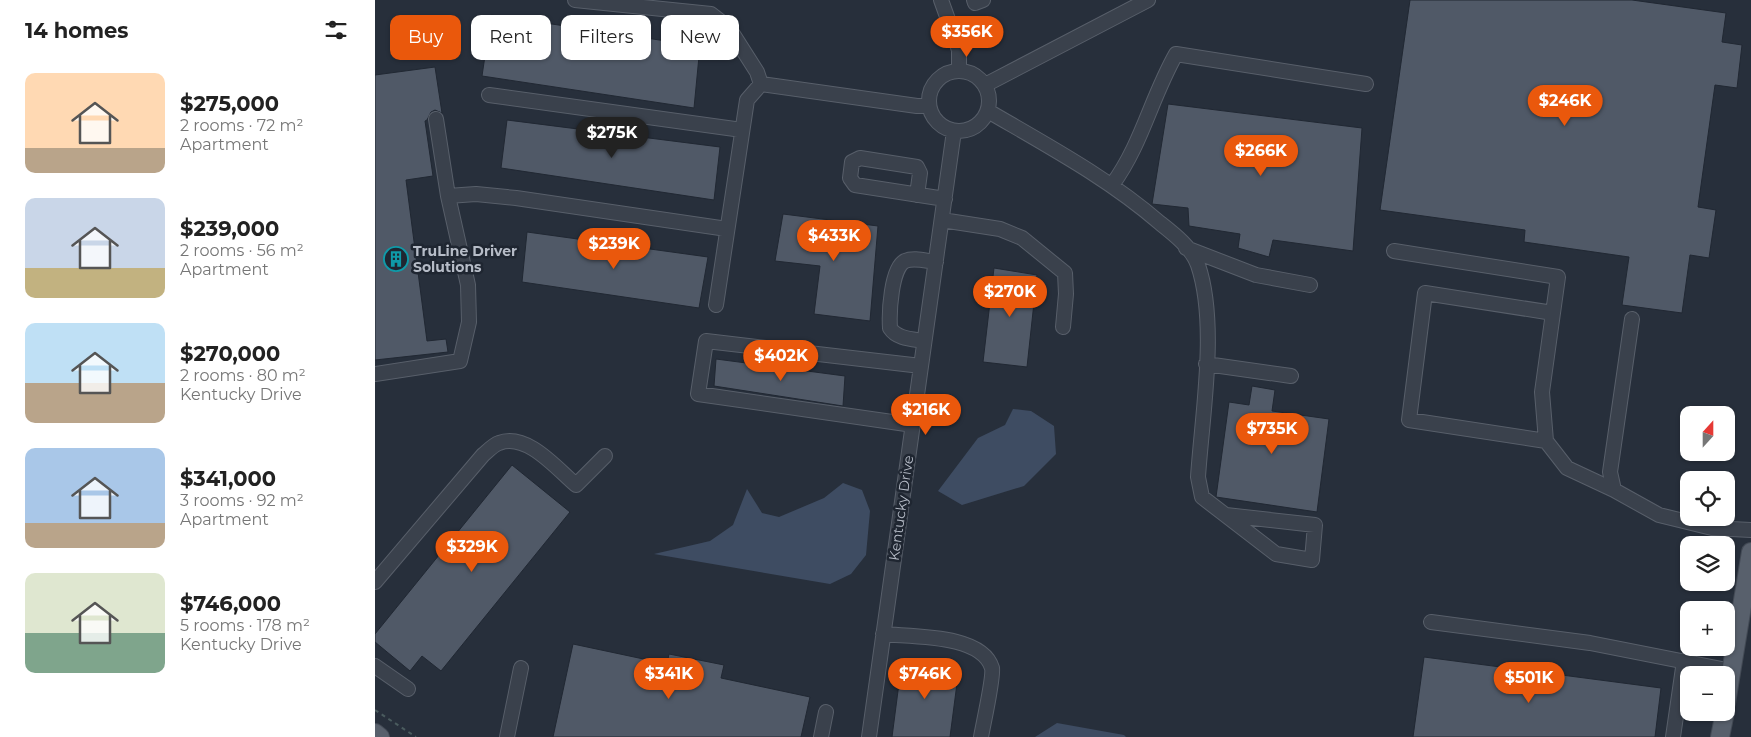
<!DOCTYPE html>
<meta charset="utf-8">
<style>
:root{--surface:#fff;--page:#f2f2f2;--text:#222;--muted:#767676;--accent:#ea580c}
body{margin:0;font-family:Montserrat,sans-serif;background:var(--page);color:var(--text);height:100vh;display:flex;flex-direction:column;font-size:19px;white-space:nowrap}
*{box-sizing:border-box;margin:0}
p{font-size:16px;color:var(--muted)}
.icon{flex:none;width:28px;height:28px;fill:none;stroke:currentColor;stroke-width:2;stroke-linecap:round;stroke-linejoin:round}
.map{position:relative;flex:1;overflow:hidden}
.drawer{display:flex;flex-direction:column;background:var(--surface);width:375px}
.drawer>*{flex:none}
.hud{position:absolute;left:15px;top:15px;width:475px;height:45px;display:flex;gap:10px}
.needle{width:32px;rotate:21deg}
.controls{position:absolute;left:1305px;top:406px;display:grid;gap:10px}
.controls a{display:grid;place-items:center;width:55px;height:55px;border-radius:10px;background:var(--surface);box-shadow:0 1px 4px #0004;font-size:25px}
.price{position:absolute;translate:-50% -42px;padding:0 11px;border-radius:18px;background:var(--accent);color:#fff;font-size:16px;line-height:32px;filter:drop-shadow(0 1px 2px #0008)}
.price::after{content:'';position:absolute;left:50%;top:30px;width:15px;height:11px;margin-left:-8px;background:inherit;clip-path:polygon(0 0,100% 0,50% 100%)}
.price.current{background:#222;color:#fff}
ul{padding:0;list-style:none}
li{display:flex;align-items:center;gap:15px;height:125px;padding:0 25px}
li span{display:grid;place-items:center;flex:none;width:140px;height:100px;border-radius:10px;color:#555}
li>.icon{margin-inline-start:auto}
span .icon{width:60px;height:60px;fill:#fffc;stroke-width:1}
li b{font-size:21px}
h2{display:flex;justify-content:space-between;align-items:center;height:60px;padding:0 25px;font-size:21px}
.chip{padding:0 18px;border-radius:10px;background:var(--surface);box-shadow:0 1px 4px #0004;font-size:18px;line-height:45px}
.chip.current{background:var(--accent);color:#fff}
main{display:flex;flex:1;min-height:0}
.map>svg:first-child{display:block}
</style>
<main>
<section class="drawer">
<h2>14 homes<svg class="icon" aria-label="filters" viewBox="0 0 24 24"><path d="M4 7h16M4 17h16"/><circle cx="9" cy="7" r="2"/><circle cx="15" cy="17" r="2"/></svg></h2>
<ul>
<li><span style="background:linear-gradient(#ffd9b3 75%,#b9a48a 0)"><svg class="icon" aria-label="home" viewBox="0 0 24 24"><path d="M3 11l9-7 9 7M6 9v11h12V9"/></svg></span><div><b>$275,000</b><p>2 rooms · 72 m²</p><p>Apartment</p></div></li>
<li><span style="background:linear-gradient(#c9d6e8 70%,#c2b280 0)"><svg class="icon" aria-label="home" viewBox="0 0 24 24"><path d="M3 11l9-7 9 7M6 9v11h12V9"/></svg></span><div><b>$239,000</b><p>2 rooms · 56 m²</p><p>Apartment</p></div></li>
<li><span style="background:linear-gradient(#bfe0f5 60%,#b9a48a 0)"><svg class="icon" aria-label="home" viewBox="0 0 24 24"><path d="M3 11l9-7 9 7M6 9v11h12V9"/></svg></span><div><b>$270,000</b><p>2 rooms · 80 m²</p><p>Kentucky Drive</p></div></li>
<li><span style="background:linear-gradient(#a9c7e8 75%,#b9a48a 0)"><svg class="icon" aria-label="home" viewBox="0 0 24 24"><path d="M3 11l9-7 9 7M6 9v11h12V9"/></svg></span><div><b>$341,000</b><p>3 rooms · 92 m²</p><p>Apartment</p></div></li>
<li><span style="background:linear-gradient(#dfe7d0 60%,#7fa58c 0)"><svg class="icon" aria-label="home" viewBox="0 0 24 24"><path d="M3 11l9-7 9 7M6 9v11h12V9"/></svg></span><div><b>$746,000</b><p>5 rooms · 178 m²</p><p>Kentucky Drive</p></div></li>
</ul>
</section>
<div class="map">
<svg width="1376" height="737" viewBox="0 0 1376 737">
<rect width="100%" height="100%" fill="#272f3b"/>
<!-- water -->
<path fill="#3e4c62" d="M638 409 656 411 679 426 681 454 649 486 587 505 563 491 603 438 630 425Z
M468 483 487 490 495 511 491 555 476 574 455 584 279 554 335 541 358 525 372 489 387 513 404 517 449 498Z
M682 723 749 735 751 737H660Z"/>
<!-- building -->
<path fill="#505967" stroke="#212833" d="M1035 0H1257L1351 13 1347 42 1367 45 1362 88 1340 85 1323 207 1341 210 1334 258 1315 255 1307 313 1247 305 1254 257 1149 242 1150 230 1005 210Z
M116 15 325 46 319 108 107 76Z
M60 67 67 113 60 110 56 112 52 120 50 121 58 176 31 180 52 341 71 339 73 352 0 360V75Z
M793 104 987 128 978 251 898 240 894 257 863 248 865 234 814 226 813 208 777 204Z
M132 120 345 147 339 200 126 168Z
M408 214 503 226 495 321 439 314 445 266 400 261Z
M152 232 333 257 324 308 147 282Z
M619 268 662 275 652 367 608 362Z
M341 359 470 376 468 406 339 386Z
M877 386 900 390 897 411 954 419 942 512 841 497 854 402 874 405Z
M137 465 195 512 66 671 47 656 35 671 0 642V634Z
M198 644 292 664 294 654 349 665 346 678 435 697 426 737H178Z
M1049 657 1286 688 1280 737H1038Z
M527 660 584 668 575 737H517Z"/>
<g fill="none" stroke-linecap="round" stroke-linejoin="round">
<defs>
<path id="minor" d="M200 0 336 14 354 28 382 72 386 84 542 106H554
M566 0 584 50V71
M599 0 600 3 608 0
M554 101a30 30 0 1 1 60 0a30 30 0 1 1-60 0Z
M610 85 773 0
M114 95 367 130
M613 111C673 146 733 178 785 223 799 234 817 248 823 265 843 324 827 415 823 477L827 497 901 554 937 560 940 525 851 515
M737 185C767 144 776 98 801 54L991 84
M542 195 545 173 542 167 485 158 477 162 475 178 480 185 570 199
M73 196 101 194 141 198 352 229
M567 220 625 229 647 238 690 273 691 294 688 327
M811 248 881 275 935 285
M1019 251 1183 277 1167 392 1171 441 1192 468 1239 490
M341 305 372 100 386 84
M1257 319 1235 472 1239 490 1284 515 1337 528 1376 530
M549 341C537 339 522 339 515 328 514 313 516 268 530 261 539 257 551 261 561 262
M831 364 916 376
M0 374 85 361 94 322 93 285 73 196 61 119
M538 425 323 394 331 341 546 366
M1171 441 1034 420 1050 293 1178 313
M0 582 108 455C112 452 118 445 124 443 152 432 182 469 201 485L230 456
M1056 622 1215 643 1357 671
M508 634C538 637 607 634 617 668 619 677 608 725 606 737
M0 666 33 689
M132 737 146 668
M446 737 451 712
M494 737 579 131
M1298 737 1309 661"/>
<path id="major" d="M1351 703 1376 552
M0 733 5 737
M1345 737 1350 712"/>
</defs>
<!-- minor casing -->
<use href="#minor" stroke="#585f6a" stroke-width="16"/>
<!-- major casing -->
<use href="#major" stroke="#434a55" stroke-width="20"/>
<!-- path -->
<path stroke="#4a5b5e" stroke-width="2" stroke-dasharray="4 4" stroke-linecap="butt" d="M0 710 41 737"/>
<!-- minor -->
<use href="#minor" stroke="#3a414c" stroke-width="14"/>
<!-- major -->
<use href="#major" stroke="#58606c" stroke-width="18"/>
</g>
<!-- icons -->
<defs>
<symbol id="building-ring" viewBox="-11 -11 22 22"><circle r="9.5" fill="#1f2631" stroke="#0f9aa8" stroke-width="1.5"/><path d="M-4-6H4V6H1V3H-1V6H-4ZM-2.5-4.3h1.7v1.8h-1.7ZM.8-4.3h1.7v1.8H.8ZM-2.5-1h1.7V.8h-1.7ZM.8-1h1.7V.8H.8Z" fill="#0f9aa8"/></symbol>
</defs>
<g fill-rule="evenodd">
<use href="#building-ring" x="7" y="245" width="28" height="28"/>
</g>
<g text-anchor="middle" stroke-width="5" stroke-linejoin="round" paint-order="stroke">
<!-- poi labels -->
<g font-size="14" font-weight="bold" fill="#b6bcc7" stroke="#1f2631" text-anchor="start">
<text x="38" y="256">TruLine Driver<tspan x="38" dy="16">Solutions</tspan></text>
</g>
<!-- street labels -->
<g font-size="14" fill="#b6bcc7" stroke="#1f2631">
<text transform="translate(526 508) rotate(-82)" y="5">Kentucky Drive</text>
</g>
</g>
</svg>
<div class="controls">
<a><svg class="needle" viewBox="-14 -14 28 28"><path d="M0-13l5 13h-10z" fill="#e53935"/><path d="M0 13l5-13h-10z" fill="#767676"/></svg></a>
<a><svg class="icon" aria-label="locate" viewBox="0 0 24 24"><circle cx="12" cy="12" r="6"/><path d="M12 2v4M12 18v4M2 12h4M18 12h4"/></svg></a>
<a><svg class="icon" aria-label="layers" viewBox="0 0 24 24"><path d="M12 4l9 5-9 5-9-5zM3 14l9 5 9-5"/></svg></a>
<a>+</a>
<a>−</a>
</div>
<b class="price" style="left:592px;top:58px">$356K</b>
<b class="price" style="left:1190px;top:127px">$246K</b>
<b class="price current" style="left:237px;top:159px">$275K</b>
<b class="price" style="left:886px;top:177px">$266K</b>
<b class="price" style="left:459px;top:262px">$433K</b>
<b class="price" style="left:239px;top:270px">$239K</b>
<b class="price" style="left:635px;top:318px">$270K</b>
<b class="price" style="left:406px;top:382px">$402K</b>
<b class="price" style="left:551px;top:436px">$216K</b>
<b class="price" style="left:897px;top:455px">$735K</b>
<b class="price" style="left:97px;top:573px">$329K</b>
<b class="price" style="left:294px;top:700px">$341K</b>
<b class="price" style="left:550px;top:700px">$746K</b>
<b class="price" style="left:1154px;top:704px">$501K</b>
<div class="hud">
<a class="chip current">Buy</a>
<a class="chip">Rent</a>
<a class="chip">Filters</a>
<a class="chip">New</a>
</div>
</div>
</main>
